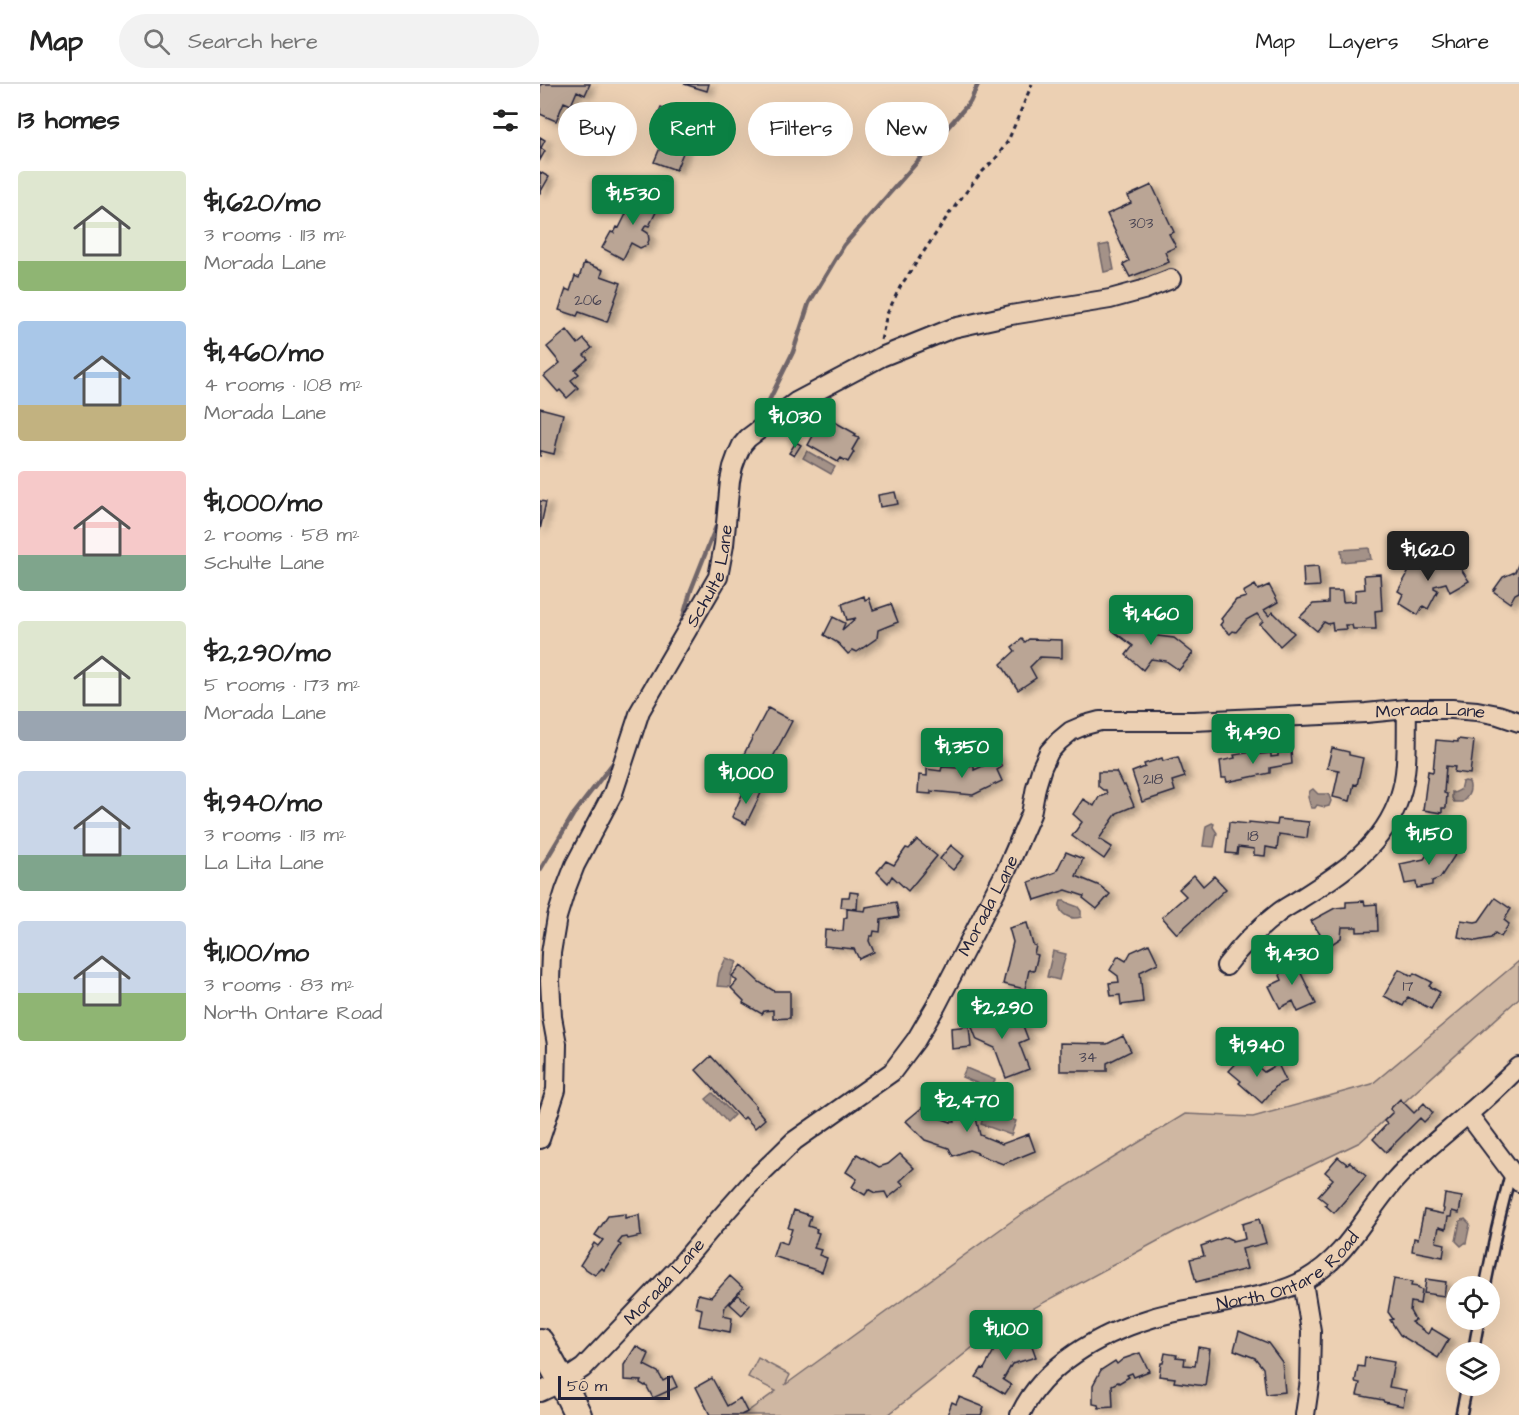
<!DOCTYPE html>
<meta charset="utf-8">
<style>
:root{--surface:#fff;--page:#f2f2f2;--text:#222;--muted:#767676;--line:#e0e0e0;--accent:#0b8043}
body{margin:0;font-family:"Architects Daughter",sans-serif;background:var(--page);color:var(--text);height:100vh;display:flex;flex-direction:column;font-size:22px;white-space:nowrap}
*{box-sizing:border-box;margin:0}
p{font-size:20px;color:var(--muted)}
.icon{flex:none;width:33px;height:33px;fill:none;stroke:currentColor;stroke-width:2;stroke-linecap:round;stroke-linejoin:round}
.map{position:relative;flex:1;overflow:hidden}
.drawer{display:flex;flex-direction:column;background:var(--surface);width:540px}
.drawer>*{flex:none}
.top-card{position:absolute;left:18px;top:18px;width:570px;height:54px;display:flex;gap:12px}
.tools{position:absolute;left:906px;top:1192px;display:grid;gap:12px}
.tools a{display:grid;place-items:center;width:54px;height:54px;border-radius:50%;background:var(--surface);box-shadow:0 6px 24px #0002;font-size:30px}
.scale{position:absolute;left:18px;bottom:15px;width:112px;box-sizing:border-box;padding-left:6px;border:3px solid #22223b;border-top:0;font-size:16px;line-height:21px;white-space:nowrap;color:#22223b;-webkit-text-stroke:4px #ecd0b3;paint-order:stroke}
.price{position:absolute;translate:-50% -51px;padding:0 14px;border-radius:6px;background:var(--accent);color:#fff;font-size:20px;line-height:39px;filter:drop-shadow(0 2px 3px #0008)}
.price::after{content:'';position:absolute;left:50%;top:36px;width:18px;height:14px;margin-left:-9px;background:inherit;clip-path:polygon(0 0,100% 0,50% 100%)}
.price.active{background:#222;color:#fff}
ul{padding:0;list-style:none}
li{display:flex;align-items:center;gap:18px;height:150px;padding:0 18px}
li span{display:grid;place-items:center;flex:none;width:168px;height:120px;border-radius:6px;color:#555}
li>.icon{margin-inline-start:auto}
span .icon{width:72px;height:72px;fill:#fffc;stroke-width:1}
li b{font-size:26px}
h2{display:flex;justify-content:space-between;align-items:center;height:72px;padding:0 18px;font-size:26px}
.pill{padding:0 21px;border-radius:27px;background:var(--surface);box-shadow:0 6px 24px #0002;font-size:21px;line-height:54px}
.pill.active{background:var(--accent);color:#fff}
header{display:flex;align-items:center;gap:36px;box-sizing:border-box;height:84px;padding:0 30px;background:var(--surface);border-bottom:2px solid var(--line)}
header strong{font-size:28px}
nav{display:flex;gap:33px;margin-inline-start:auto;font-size:21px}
.search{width:420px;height:54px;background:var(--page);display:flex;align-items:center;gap:15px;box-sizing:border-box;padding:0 21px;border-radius:33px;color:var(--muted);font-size:22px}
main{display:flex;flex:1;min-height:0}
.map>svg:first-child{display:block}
</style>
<header>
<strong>Map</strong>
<div class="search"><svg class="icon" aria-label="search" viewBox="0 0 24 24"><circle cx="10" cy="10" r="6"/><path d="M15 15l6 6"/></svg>Search here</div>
<nav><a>Map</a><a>Layers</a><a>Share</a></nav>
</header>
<main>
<section class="drawer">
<h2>13 homes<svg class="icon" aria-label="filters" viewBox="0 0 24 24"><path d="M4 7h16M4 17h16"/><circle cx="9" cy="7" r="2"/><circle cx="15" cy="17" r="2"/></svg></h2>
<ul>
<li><span style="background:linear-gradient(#dfe7d0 75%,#8fb573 0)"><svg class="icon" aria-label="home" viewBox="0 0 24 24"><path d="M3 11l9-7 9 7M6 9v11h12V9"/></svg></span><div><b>$1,620/mo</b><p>3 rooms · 113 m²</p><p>Morada Lane</p></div></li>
<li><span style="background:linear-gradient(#a9c7e8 70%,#c2b280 0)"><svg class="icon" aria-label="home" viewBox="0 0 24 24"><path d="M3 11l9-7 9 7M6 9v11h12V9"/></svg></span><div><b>$1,460/mo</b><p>4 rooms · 108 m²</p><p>Morada Lane</p></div></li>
<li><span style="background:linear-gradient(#f6c9c9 70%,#7fa58c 0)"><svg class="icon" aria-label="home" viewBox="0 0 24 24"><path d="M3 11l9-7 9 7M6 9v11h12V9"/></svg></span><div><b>$1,000/mo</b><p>2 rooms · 58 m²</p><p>Schulte Lane</p></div></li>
<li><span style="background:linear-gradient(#dfe7d0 75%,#9aa5b1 0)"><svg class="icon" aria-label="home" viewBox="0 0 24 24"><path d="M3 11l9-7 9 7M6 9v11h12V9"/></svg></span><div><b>$2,290/mo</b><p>5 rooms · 173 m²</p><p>Morada Lane</p></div></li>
<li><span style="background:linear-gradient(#c9d6e8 70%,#7fa58c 0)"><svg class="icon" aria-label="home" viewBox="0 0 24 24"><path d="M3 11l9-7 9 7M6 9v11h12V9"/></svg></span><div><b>$1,940/mo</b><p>3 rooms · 113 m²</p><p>La Lita Lane</p></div></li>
<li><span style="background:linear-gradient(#c9d6e8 60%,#8fb573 0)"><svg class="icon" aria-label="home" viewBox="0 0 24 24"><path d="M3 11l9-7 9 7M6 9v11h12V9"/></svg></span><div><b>$1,100/mo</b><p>3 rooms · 83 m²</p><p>North Ontare Road</p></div></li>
</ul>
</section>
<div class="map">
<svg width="979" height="1331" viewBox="0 0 979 1331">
<defs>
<filter id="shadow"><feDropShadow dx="6" dy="3.5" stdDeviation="3" flood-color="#0004"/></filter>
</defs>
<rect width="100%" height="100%" fill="#ecd0b3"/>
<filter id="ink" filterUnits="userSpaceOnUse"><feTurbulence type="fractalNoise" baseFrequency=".0167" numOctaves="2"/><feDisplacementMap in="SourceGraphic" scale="12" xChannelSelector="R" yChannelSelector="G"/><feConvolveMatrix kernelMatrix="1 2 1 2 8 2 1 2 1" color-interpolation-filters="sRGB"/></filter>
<g filter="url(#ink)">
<!-- green -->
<path fill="#cfb7a2" stroke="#786c6e" stroke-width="1.5" d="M979 877V914L820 1058 636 1147 457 1244 348 1331H203L236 1307 208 1293 218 1274 250 1291 245 1301 480 1131 645 1030 713 1033 832 1000Z"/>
<!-- water -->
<path fill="#a49288" stroke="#706569" stroke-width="1.5" d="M569 160 574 186 564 188 559 162Z
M267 367 295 383 291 390 263 374Z
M829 464 831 475 802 478 801 466Z
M925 697 929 698C932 706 928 713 922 718H914L912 714V708L914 709 920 706 922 698Z
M773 705 778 710H787L789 711 791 717 789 722 785 723 777 721 775 724H771L768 713 770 707Z
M672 739 674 740 673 743 677 749 674 763 663 762 666 742Z
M521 817H525L530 820 538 823 541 827V833C529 837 516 828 521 817Z
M513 867 526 870 519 896 507 893Z
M186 874 197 878 191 890 190 903 177 902 179 889Z
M426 984 455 996 451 1005 422 993Z
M173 1009 194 1031 187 1038 166 1015Z
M446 1026 476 1037 471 1051 441 1040Z
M925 1135 930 1140 926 1159H925L921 1162 916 1157 920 1137Z"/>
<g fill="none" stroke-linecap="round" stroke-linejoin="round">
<!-- stream -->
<path stroke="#706569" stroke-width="4.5" d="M218 339 253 268 269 219 304 161 430 18 438 0
M142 537 151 506 179 435
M0 786 33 731 76 675"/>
</g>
<!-- building -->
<path fill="#baa595" stroke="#22223b" stroke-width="1.5" filter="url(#shadow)" d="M1 0H50L45 11 37 7 31 21 24 18 16 37 0 30V3Z
M144 0H169L167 7Z
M121 23 156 37 136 86 114 78 128 45 114 39Z
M0 53 5 56 1 64 5 67 0 76Z
M0 88 9 93 0 109Z
M612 101 634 148 629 150 636 163 625 168 629 178 590 193 583 180 589 177 567 130 591 119 588 112Z
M100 107 109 112 110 111 121 118 109 142 106 141 103 146 108 149 109 156 107 161 100 164 91 159 83 175 62 164 71 148 74 149 77 143 79 144 86 130 83 129 87 121 90 122 96 109 98 111Z
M44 179 63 186 61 192 81 199 67 238 39 228 37 232 19 226 26 205 30 207 35 192 39 194Z
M27 246 38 260 44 255 52 264 44 271 48 275 35 286 39 290 31 296 38 304 27 314 20 306 18 308 4 292 20 279 7 263Z
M0 324 23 330 14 370 1 367 0 373Z
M284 332 316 350 314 352 319 354 312 366 314 368 308 378 301 374 298 378 268 361Z
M256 358 261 361 254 372 249 369Z
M355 408 358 420 340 423 338 411Z
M0 417 6 418 0 446Z
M875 471 884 481 891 475 900 476 901 479 915 476 929 497 910 508 906 499 894 502V504L898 506 888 525 883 522 878 531 859 519 863 510 858 507 868 489 864 483Z
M979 478V508L975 510 970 519 953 507 963 493 975 488Z
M778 482 780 502 764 503 763 483Z
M840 490 842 526 835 527 836 545H813L812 541H805L806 545 793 546 792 539 788 540 784 538 777 547 760 533 773 520 788 519V507H802L803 518 815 517V506L825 505 824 491Z
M715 501 718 506 729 501 738 518 724 526 729 532 733 528 754 549 740 562 720 540 723 537 717 530 706 536 696 548 693 547 690 550 680 541 683 537 681 535 696 516 706 513 703 508Z
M324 512 325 516 329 514 333 526 351 520 358 538 338 546 337 554 317 568 313 566 308 570 298 559 284 551 293 533 305 539 302 546 316 534 307 536 302 520Z
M585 530 610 551 634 554 653 569 639 586 626 577 611 575 603 586 586 571 593 562 572 546Z
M482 555 485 558 489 555 522 556V574L500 573 490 583 496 594 478 606 461 580 475 567 472 563Z
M228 624 252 637 217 703 193 691Z
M918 655 934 657 930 690 914 688 915 683 906 682 904 709 907 710 906 724H902V729L883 726 888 687 893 688 896 656 918 658Z
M792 664 809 668V671L823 674 817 701 814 700 810 717 793 713 799 686 787 684Z
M751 667 752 680 730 684V689L687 698 686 694H682L680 677 695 674 694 671 712 668 713 671 731 669V673L738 672V669Z
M456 670 462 683 457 686 462 697 433 711 391 707V710L378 709 379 691 387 692V685L401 687 402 683 418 684 419 680 434 682V686L445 681 443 676Z
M638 673 645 693 632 697 635 707 602 718 592 688 605 683 604 680 622 674 623 677Z
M558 688H576L583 702 585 701 594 722 577 729 559 755 572 763 564 775 532 752 542 738 533 730 543 715 554 722 559 713 567 710 566 706H563L558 702Z
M206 702 221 709 206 740 192 733Z
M738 735 769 738 767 754 739 750 737 765 726 763 725 772 714 771V765L698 763 697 770 686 769 689 738 709 740V738L737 741Z
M898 755 917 768 900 794 892 797V801L877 804 876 798 865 800 860 780 884 775Z
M377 756 397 772 368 807 352 792 348 799 337 788 346 777 354 781 366 764 369 765Z
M411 761 424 772 413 786 400 775Z
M526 768 543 775 536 792 560 802 570 810 557 825 543 814 544 812 526 806 495 816 489 798 516 788Z
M654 791 663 802 674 792 686 805 637 850 622 833 646 812 639 805Z
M310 808 318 809 317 825 301 823 302 813H309Z
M955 814 971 825 964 836 969 840 961 853 955 849 951 854 936 857 918 853 921 836 935 838 939 837Z
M824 817 825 821 837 820 838 847 817 848V843H802L801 854 781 867 774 854 780 850 771 837 795 824 806 823V818Z
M356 818 359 833 341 836 340 848 334 847 333 852H330L329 857 334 868 319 875 314 865 284 862 285 846 303 847 304 834 307 833V825L325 827 326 823Z
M487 839 493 861 496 862 494 870 498 871 494 887 489 886 485 905 463 900 473 858 469 844Z
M609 860 618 879 600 888 603 918 581 921 580 911 571 912 569 899 579 898 578 892 570 886 578 872 586 877 591 868Z
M752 871 776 920 758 928 753 917 740 924 729 902 742 896 735 879Z
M201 881 219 898 234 907H250V934L233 935V926L224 927 222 930 203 919 204 917 191 904 197 897 192 892Z
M859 885 872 892 874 889 892 898 889 902 900 908 891 925 868 913 863 922 844 912Z
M446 923 452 938 461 941 480 934 488 955 479 959 489 985 466 994 455 964 437 956 427 930Z
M429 942 431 963 412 965 411 944Z
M583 952 591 967 567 979V987H520V959L567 960Z
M704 971 724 988 738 980 746 997 737 1001 722 1019 699 999 701 997 689 987Z
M171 972 216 1022 215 1023 225 1035 215 1044 205 1033 202 1036 156 986Z
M413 1010 444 1023 440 1033 436 1034 440 1051 462 1060 489 1050 495 1067 463 1080 437 1070 438 1069 429 1066 413 1072 409 1064 385 1056 366 1037 384 1022 394 1032 411 1038H415L414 1033 406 1029Z
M860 1015 874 1029 884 1019 893 1029 884 1038 880 1034 846 1068 833 1055 847 1040 844 1037 853 1028 850 1025Z
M317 1070 339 1083 348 1080 360 1070 374 1084 360 1097 364 1101 348 1114 345 1108 336 1109 329 1105 325 1111 312 1103 317 1095 306 1088Z
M798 1073 807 1080 810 1078 826 1092 794 1129 785 1121 787 1119 778 1112 793 1095 785 1088Z
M905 1110 922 1113 919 1129 912 1127 911 1133H908L906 1145 899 1143 896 1158 905 1160 903 1173 872 1167 874 1154 878 1155 884 1126 903 1130 904 1125 903 1124Z
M254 1126 271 1132 268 1142 277 1145 276 1148 279 1149 274 1164 281 1166 279 1171 287 1174 282 1188 233 1172 238 1157 247 1160 252 1145 248 1144Z
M85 1130V1134L99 1131 101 1152 88 1155 87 1153 82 1154 78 1159 81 1161 64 1186 62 1184 55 1191 40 1181 54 1159 58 1162 63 1156 55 1151 68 1132Z
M719 1135 726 1159 702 1165 707 1185 656 1198 650 1175 664 1172 661 1162 686 1153 692 1156V1158L705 1155 702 1140Z
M190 1192 203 1204 185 1223 183 1232 192 1234 190 1248 159 1242 162 1225 155 1223 158 1210 171 1213Z
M854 1195 872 1198 871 1202 878 1203V1205L882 1206 880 1220 871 1218 870 1227 875 1236 871 1238 888 1250 891 1244 909 1255 898 1274 860 1251 850 1236 853 1235 848 1228Z
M886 1195 906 1198 904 1212 884 1209Z
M198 1211 210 1221 202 1231 190 1220Z
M699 1247 728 1259 742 1278 745 1308 726 1310 723 1284 715 1274 694 1266Z
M487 1248 496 1273 472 1280 463 1296 471 1301 465 1310 436 1293 442 1284 444 1285 458 1259 474 1253V1252Z
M96 1262 109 1270 104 1281 118 1288 123 1297 132 1292 137 1303 113 1314 106 1301 105 1302 100 1299 101 1297 84 1296V1281Z
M658 1263 670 1265 665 1302 634 1298 635 1294 619 1292 621 1279H623L625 1269 637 1271 636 1273 645 1274 644 1281 655 1282Z
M600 1269 609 1287 594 1293 592 1289 587 1291 589 1293 579 1299 578 1298 572 1301 573 1323 559 1324 558 1321 553 1320V1301L561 1286 575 1277 577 1280 583 1275Z
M825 1273 854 1278 849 1303 866 1306 863 1322 844 1318 843 1316 817 1311 820 1299 815 1298 818 1282 824 1283Z
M172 1294 187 1322 200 1314 207 1328 201 1331H170L156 1303Z
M419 1313 444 1323 441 1331H407L412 1318 416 1320Z"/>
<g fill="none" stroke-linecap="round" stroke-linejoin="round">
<defs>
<path id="service" d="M945 1203 957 1144 971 1087
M933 1269 939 1236
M921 1331 927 1302"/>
<g id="minor">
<path d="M686 882C701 862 717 845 737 830 744 824 753 820 760 815 803 788 844 762 860 712 869 685 866 653 867 625"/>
<path d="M928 1030 979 1098"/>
<path id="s1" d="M0 1055 16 1006 17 960 12 933 10 897 11 869 17 833 25 807 35 781 73 709 100 627 178 493 184 461 190 397 193 383 197 372 202 361 208 354 256 318 341 273 413 244 471 231 570 215 603 206 631 195"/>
<path d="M763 1198 771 1247 770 1296 765 1331"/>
<path id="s2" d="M0 1308 22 1298 43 1284 137 1185 175 1140 214 1096 254 1057 352 988 376 956 396 922 467 785 491 730 496 703 502 683 509 668 519 657 531 647 545 641 560 637H654L826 629 867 625H912L937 627 958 631 979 638"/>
<path id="s3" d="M480 1331C504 1280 560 1250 612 1234 635 1227 659 1224 682 1219 710 1213 740 1210 765 1196 808 1172 824 1131 855 1096 877 1071 904 1051 929 1029 946 1015 962 999 979 983"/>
</g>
<path id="secondary" d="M0 1258 22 1298 38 1331"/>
</defs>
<!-- service casing -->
<use href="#service" stroke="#22223b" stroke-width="14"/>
<!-- minor casing -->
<use href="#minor" stroke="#22223b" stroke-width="22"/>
<!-- secondary casing -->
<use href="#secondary" stroke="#22223b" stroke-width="30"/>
<!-- path -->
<path stroke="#22223b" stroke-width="3" stroke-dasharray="4.5 4.5" stroke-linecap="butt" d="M341 256 347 230 360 203 409 130 440 90 456 74 468 57 492 0"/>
<!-- service -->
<use href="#service" stroke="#ecd0b3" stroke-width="9"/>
<!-- minor -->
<use href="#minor" stroke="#ecd0b3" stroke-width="18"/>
<!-- secondary -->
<use href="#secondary" stroke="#ecd0b3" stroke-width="26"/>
</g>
</g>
<g text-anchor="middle" stroke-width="6" stroke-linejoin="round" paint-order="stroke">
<!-- number labels -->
<g font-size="15" fill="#484352">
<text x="601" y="144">303</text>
<text x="48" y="221">206</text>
<text x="613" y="700">218</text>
<text x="713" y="757">18</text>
<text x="868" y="907">17</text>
<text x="548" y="978">34</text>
</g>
<!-- street labels -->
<g font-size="18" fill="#22223b" stroke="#ecd0b3">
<text dy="6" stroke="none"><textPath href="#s1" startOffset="602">Schulte Lane</textPath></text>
<text dy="6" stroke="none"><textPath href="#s2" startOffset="1230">Morada Lane</textPath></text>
<text dy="6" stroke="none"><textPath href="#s2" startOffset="672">Morada Lane</textPath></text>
<text dy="6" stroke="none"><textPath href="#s3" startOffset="315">North Ontare Road</textPath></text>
<text dy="6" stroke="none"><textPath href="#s2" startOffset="168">Morada Lane</textPath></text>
</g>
</g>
</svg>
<div class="tools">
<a><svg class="icon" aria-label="locate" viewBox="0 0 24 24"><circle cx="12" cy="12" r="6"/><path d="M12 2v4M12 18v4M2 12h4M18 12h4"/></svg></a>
<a><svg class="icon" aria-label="layers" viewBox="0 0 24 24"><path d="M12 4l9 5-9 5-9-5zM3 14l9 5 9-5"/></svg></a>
</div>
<div class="scale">50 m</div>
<b class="price" style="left:93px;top:142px">$1,530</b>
<b class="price" style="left:255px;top:365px">$1,030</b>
<b class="price active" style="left:888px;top:498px">$1,620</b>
<b class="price" style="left:611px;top:562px">$1,460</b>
<b class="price" style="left:713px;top:681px">$1,490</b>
<b class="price" style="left:422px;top:695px">$1,350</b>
<b class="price" style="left:206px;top:721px">$1,000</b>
<b class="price" style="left:889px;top:782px">$1,150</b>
<b class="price" style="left:752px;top:902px">$1,430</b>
<b class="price" style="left:462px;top:956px">$2,290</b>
<b class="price" style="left:717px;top:994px">$1,940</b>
<b class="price" style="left:427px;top:1049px">$2,470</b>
<b class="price" style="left:466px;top:1277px">$1,100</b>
<div class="top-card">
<a class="pill">Buy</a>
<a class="pill active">Rent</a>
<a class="pill">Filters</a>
<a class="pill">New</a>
</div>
</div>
</main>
